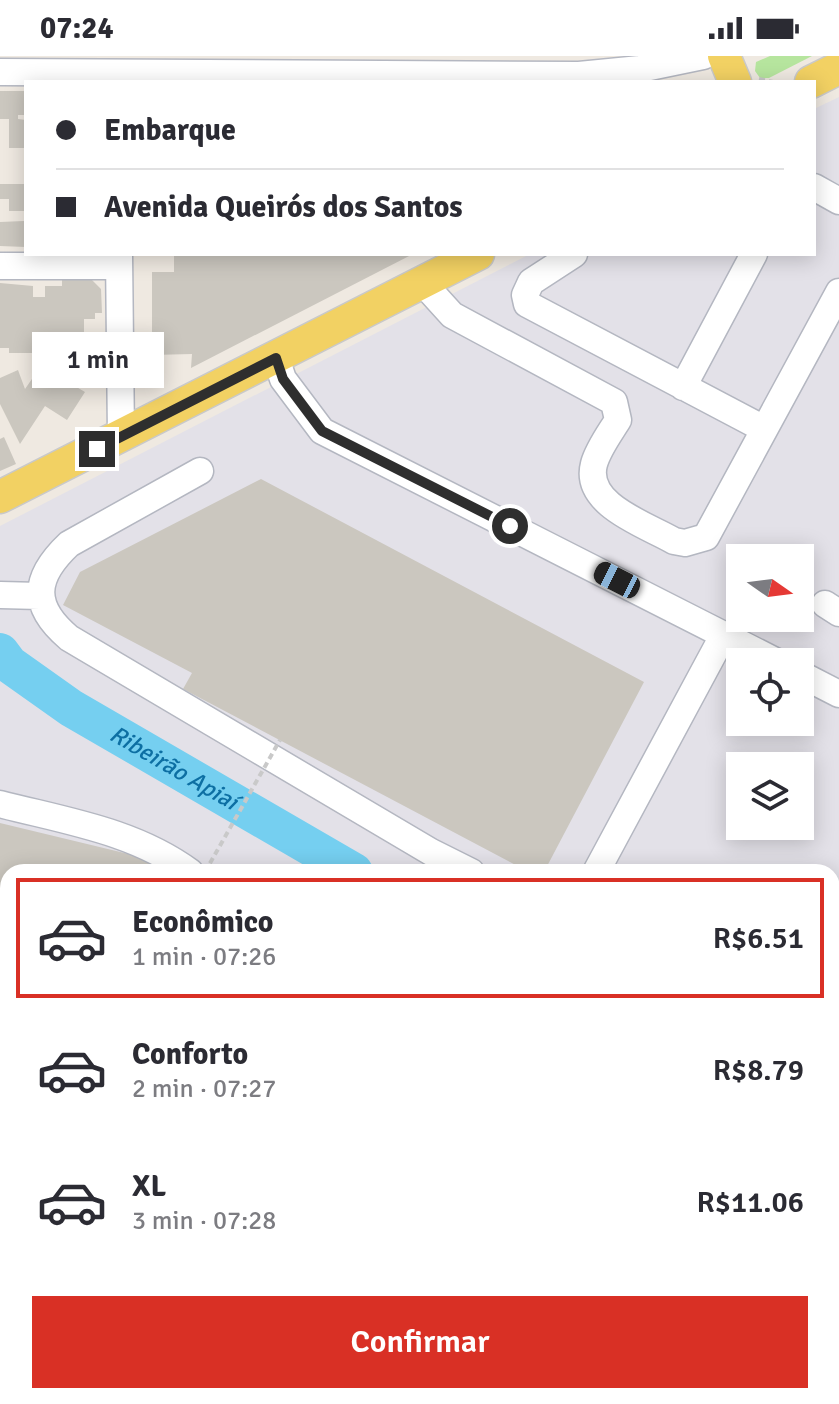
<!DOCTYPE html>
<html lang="pt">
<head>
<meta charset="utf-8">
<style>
  :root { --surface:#fff; --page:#f7f7f7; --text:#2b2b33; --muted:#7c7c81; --line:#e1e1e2; --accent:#d93025 }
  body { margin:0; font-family:Signika,sans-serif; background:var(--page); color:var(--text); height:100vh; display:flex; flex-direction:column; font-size:30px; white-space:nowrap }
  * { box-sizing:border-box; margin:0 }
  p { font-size:26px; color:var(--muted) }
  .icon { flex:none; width:44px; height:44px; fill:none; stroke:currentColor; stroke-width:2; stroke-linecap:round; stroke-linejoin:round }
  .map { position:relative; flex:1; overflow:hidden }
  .drawer { position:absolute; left:0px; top:808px; width:840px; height:540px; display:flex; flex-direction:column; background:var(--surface); border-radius:24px 24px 0 0; box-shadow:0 4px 20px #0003 }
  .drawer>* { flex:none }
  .top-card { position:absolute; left:24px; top:24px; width:792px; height:176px; border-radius:0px; box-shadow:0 4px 20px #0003; display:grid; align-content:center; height:176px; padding:0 32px; background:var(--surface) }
  .needle { width:52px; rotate:104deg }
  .fabs { position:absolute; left:726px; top:488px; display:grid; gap:16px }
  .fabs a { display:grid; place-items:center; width:88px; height:88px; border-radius:0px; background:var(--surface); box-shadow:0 4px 20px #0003; font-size:40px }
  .end { position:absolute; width:36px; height:36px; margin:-18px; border:10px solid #2e2e2e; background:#fff; box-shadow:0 0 0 4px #fff }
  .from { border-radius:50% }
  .bubble { position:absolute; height:56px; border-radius:0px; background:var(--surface); box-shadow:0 4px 20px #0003; font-size:26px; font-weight:600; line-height:56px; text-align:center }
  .car { position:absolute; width:24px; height:48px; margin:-24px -12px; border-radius:10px; box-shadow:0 0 6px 2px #0007; background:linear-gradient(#222 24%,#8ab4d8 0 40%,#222 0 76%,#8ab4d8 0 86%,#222 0) }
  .top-card b { display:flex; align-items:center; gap:28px; height:76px; font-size:30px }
  .top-card b+b { border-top:2px solid var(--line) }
  .top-card i { width:20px; height:20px; background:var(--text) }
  ul { padding:14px 0 0; list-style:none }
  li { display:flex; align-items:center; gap:24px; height:120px; margin:0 16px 12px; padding:0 16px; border:4px solid transparent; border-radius:0px }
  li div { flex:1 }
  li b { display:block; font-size:30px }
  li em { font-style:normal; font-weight:600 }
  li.on { border-color:var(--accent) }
  li>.icon { width:72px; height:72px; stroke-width:1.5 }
  .button { display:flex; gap:16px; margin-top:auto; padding:16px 32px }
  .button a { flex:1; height:92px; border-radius:0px; background:var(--accent); color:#fff; font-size:32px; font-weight:600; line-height:92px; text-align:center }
  .status { display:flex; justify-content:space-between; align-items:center; height:56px; padding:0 40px; background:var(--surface); direction:ltr }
  .status svg { height:22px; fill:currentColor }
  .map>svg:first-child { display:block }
</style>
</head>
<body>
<div class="status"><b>07:24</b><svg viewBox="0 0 49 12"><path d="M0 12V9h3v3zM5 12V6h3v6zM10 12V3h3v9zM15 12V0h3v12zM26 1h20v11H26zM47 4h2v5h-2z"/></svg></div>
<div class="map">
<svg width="839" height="1348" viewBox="0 0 839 1348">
  <rect width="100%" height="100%" fill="#efe9e1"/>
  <path fill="#e3e1e8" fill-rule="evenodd" d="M839 41V1147L832 1160V816H8V1340H734L730 1348H0V470L530 198H814V53ZM740 502H800V562H740ZM740 606H800V666H740ZM740 710H800V770H740Z"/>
  <path fill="#b6e59e" d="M770 0H812L769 22H760L755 15 756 6Z"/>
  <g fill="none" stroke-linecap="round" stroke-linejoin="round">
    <g stroke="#75cff0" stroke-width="38">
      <path id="s1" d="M0 596 9 608 71 652 354 816"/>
      <path d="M832 1109 839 1113"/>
    </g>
  </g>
  <path fill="#cbc7bf" d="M0 35H26V59H18V63L26 64V92H9V63H0Z
    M0 128H26V155H9V143H0Z
    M24 165 26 191 0 190V166Z
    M174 198H413L191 312 192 298 152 299V216H174Z
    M62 223 92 224 101 233 102 257H95V263H84V288L73 287V297H9V292H0V227L33 230V241H45V230H62Z
    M41 310 85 336 67 364 45 350 20 388 0 348V322L18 314 25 333Z
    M4 381 16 408 0 415V383Z
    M261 423 644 626 544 816H529L183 633 192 617 63 549 80 516Z
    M0 767 170 808 168 816H8V1340H701L696 1348H0Z"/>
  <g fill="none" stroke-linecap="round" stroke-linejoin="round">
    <g stroke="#b4b7c1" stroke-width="29">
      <path id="minor" d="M0 16 579 19 640 13 703 0
        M814 131 839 145
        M119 198 121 381
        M574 198 531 226 525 239 527 248 764 373
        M0 210H119
        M423 227 452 259 614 346 618 364C610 377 598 393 594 408 583 449 647 469 674 485L685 487 706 481 839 236
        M276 302 283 323 322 375 777 606
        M683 331 754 198
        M200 415 69 488C33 522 31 550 69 582L431 796 471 816
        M0 539 40 540
        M825 548 839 557
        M800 618 839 638
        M0 748C66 765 134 775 190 816
        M596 816 724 578
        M832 1016 839 1020
        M832 1050 839 1042
        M709 1348 713 1340"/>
    </g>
    <g stroke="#c9c9c9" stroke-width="35">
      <path id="major" d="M724 0 735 26
        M811 26 839 12
        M0 441 478 198"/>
    </g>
    <path stroke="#c9c9c9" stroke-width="4" stroke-dasharray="6 4" stroke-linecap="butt" d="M759 23 773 26"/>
    <use href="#minor" stroke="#fff" stroke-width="26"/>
    <use href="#major" stroke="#f2d163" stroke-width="32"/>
    <g stroke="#a3a6b8" stroke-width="9">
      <path id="rail" d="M832 1237 839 1224
        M832 1263 839 1250
        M771 1348 776 1340
        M786 1348 790 1340"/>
    </g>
    <use href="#rail" stroke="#fff" stroke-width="6" stroke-dasharray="18" stroke-linecap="butt"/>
    <path stroke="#c9c9c9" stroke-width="4" stroke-dasharray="6 4" stroke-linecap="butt" d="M205 816 280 684"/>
  </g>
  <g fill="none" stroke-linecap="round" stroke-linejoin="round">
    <path stroke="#2e2e2e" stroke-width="10" d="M97 393 276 302 283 323 322 375 510 470"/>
  </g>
  <g text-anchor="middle" stroke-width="7" stroke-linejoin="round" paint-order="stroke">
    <g font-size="24" font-style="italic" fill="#0d6fa3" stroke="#fff">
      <text dy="8" stroke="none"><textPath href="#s1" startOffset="210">Ribeirão Apiaí</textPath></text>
    </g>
  </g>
</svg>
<div class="fabs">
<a><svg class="needle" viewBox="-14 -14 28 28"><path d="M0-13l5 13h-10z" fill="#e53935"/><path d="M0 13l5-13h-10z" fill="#7c7c81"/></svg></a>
<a><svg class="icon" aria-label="locate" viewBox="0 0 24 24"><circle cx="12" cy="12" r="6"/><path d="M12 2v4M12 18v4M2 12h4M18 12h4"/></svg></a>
<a><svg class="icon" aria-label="layers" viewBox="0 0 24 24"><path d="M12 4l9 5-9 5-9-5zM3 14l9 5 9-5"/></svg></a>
</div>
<i class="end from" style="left:510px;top:470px"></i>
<i class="end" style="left:97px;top:393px"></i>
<div class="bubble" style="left:32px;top:276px;width:132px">1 min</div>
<i class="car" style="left:617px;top:524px;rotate:297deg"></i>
<div class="top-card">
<b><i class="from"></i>Embarque</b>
<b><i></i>Avenida Queirós dos Santos</b>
</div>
<section class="drawer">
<ul>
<li class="on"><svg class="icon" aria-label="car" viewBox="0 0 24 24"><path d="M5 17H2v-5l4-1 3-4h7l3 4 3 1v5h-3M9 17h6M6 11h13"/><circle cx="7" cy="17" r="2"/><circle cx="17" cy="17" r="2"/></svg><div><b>Econômico</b><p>1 min · 07:26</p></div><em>R$6.51</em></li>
<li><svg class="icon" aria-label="car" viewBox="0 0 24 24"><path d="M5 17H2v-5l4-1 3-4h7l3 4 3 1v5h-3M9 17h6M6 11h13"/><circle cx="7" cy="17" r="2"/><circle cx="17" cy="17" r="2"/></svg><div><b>Conforto</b><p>2 min · 07:27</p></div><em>R$8.79</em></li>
<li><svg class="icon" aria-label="car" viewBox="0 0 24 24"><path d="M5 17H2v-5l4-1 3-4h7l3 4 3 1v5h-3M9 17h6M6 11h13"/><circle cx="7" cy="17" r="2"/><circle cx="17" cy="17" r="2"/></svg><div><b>XL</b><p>3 min · 07:28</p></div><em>R$11.06</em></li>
</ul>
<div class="button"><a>Confirmar</a></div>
</section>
</div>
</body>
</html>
